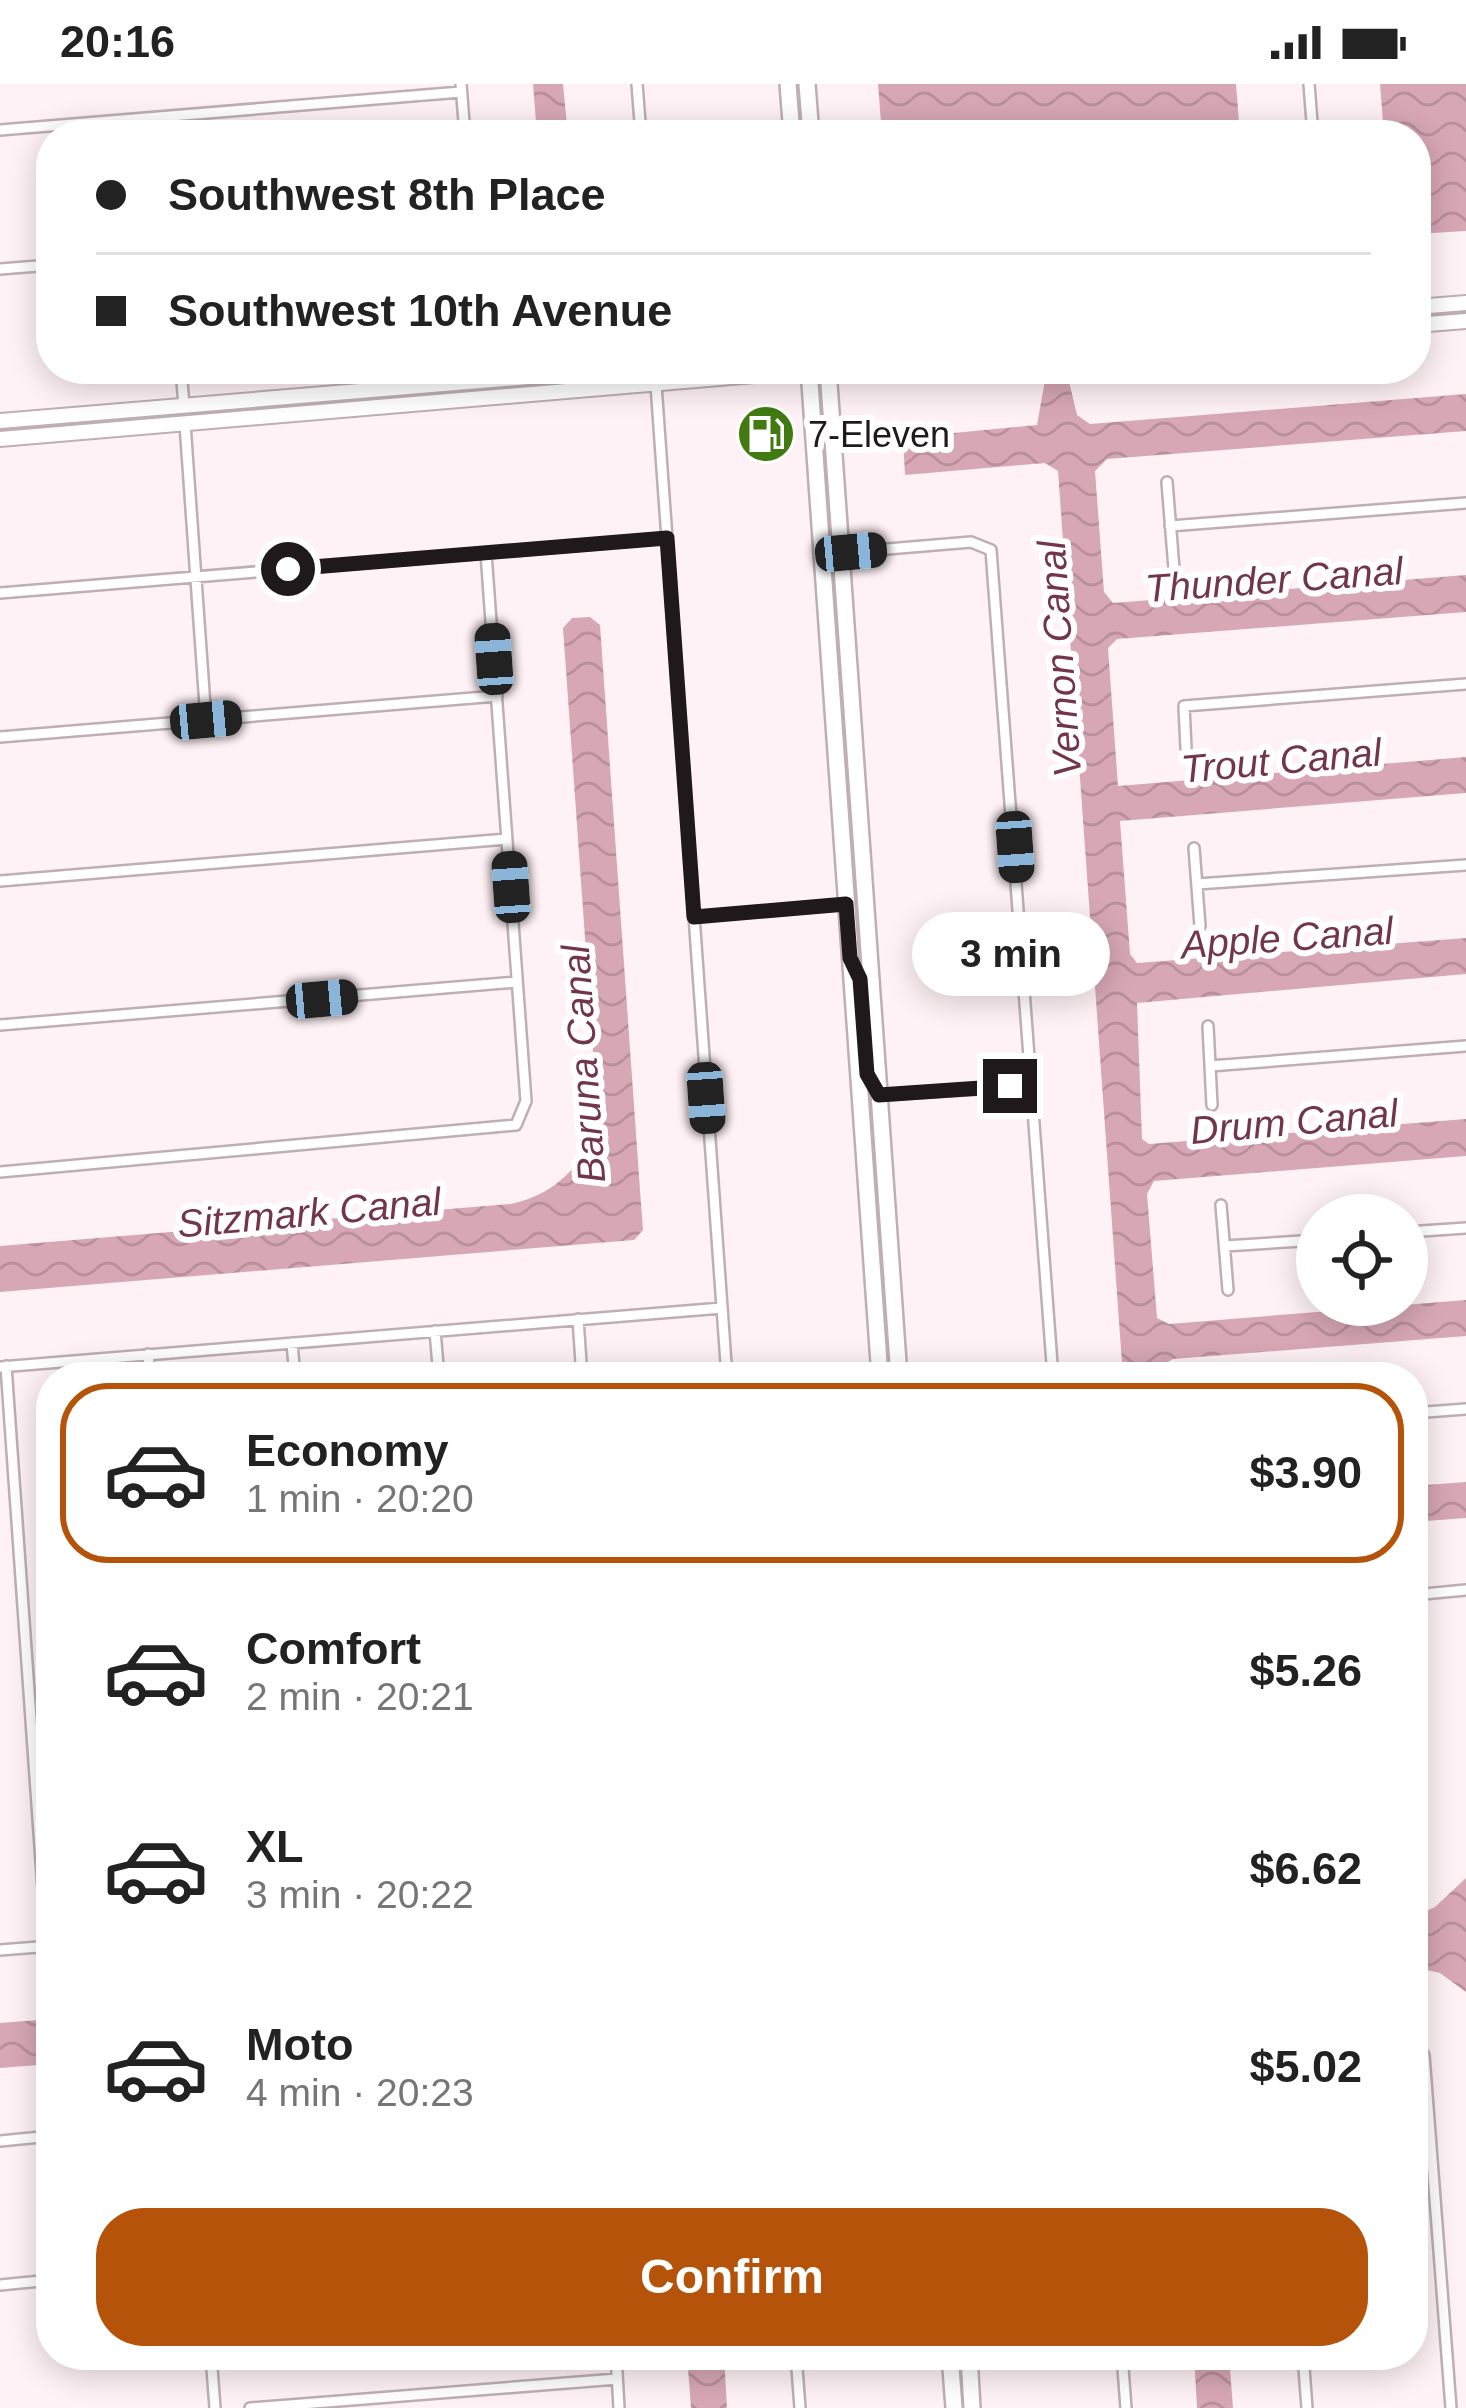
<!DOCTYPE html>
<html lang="en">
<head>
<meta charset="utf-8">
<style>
  :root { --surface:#fff; --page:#f6f6f6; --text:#222; --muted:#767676; --line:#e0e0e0; --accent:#b45309 }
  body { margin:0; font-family:Helvetica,sans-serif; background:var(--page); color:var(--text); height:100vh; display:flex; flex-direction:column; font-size:45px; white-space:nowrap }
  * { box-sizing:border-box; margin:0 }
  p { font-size:39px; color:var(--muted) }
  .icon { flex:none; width:66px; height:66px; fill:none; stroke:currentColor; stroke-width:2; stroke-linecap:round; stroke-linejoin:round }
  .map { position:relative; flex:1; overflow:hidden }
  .panel { position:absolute; left:36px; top:1278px; width:1392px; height:1008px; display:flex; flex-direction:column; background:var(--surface); border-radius:48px; box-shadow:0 6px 30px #0003 }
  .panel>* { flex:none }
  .hud { position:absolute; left:36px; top:36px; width:1395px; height:264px; border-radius:48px; box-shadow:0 6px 30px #0003; display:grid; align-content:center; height:264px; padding:0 60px; background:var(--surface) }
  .tools { position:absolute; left:1296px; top:1110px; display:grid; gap:24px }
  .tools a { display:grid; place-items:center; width:132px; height:132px; border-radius:50%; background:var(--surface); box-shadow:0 6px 30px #0003; font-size:60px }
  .end { position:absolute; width:54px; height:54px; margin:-27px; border:15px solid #1f191b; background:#fff; box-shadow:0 0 0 6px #fff }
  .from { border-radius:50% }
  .bubble { position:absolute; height:84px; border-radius:42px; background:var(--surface); box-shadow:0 6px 30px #0003; font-size:39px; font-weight:800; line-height:84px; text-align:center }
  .car { position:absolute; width:36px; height:72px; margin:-36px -18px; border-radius:15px; box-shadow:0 0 9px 3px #0007; background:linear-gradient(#222 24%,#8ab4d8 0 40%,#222 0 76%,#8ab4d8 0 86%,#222 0) }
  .hud b { display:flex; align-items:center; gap:42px; height:114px; font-size:45px }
  .hud b+b { border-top:3px solid var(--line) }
  .hud i { width:30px; height:30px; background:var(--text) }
  ul { padding:21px 0 0; list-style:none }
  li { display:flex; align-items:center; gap:36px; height:180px; margin:0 24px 18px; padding:0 36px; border:6px solid transparent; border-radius:48px }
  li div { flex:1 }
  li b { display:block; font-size:45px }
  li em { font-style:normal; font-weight:800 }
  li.active { border-color:var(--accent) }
  li>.icon { width:108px; height:108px; stroke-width:1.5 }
  .cta { display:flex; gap:24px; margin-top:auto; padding:24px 60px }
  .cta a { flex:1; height:138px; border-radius:48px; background:var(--accent); color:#fff; font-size:48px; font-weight:800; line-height:138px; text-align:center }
  .status { display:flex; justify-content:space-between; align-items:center; height:84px; padding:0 60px; background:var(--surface); direction:ltr }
  .status svg { height:33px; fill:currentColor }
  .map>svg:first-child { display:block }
</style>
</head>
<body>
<div class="status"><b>20:16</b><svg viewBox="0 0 49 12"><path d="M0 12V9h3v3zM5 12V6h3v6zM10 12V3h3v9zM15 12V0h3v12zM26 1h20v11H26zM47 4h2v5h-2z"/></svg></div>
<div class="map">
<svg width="1466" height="2324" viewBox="0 0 1466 2324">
  <defs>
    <pattern id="water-waves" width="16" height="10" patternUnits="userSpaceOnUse" patternTransform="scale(3)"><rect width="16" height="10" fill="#d8a7b6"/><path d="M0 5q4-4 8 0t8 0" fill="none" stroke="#b98f9c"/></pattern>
  </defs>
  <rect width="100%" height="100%" fill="#fff2f6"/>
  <path fill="url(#water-waves)" d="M533 0H563L568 51H537Z
    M878 0H1236L1240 51H882Z
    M1380 0H1466V147L1416 150V51H1384Z
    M1047 285H1066L1077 331 1090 340 1466 310V347L1107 375 1095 387 1104 508 1113 519 1466 491V528L1117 555 1108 564 1118 702 1466 673V709L1120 737 1130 870 1137 879 1466 854V890L1137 919 1142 1055 1149 1060 1466 1035V1072L1154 1097 1147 1110 1157 1234 1169 1240 1466 1216V1252L1173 1275 1161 1282 1160 1293H1123L1058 387 1045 379 905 391 903 354 1037 341Z
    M590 533 600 541 641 1120 643 1146 634 1156 0 1208V1162L511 1120C559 1110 594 1073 597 1023L563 544 572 534Z
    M1466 1398V1434L1413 1438V1402Z
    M1466 1794V1908L1440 1889 1413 1883V1833L1435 1823Z
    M51 1935V1980L0 1984V1939Z
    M687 2271H724L727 2324H691Z
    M1194 2271H1229L1233 2324H1197Z"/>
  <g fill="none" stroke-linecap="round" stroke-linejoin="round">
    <g stroke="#bfafb4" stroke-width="14">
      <path id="street" d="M461 0 465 51
        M637 0 641 51
        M1309 0 1313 51
        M0 46 461 8
        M0 185 51 181
        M181 285 184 322
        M656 301 727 1293
        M185 340 206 636
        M1167 398 1174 485
        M1170 442 1466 419
        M840 469 971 458 991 466 1053 1293
        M0 509 667 454
        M0 653 497 612
        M1186 664 1184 622 1466 600
        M1194 764 1200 842
        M0 797 507 755
        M1197 800 1466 781
        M694 833 846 820
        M0 941 517 898
        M1208 942 1212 1021
        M1210 982 1466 962
        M879 1011 1032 1002
        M0 1088 516 1041 526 1017 486 469
        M1221 1121 1228 1206
        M1407 1148 1466 1144
        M1225 1162 1317 1156
        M578 1235 582 1293
        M435 1247 439 1293
        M292 1259 295 1293
        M148 1270 150 1293
        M6 1282 47 1862
        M0 1283 722 1224
        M1413 1329 1466 1325
        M1413 1511 1466 1506
        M0 1866 51 1862
        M1413 1959 1424 1971 1451 2324
        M0 2057 51 2052
        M0 2201 51 2196
        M211 2271 215 2324
        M616 2271 619 2324
        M796 2271 800 2324
        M1122 2271 1126 2324
        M1303 2271 1307 2324
        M250 2324 617 2295"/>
    </g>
    <g stroke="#bfafb4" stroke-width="18">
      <path id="secondary" d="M1416 223 1466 219
        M1416 241 1466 237
        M625 296 653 285
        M656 301 681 285
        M0 337 624 285
        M0 355 791 288 912 285"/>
    </g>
    <g stroke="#bfafb4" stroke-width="20">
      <path id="primary" d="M788 0 792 51
        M807 0 811 51
        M809 285 880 1293
        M828 285 899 1293
        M950 2271 954 2324
        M969 2271 972 2324"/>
    </g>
    <use href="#street" stroke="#fff" stroke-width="9"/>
    <use href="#secondary" stroke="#fff" stroke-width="14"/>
    <use href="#primary" stroke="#fff" stroke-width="15"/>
  </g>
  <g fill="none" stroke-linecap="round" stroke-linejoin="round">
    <path stroke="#1f191b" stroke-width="15" d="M288 485 667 454 694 833 846 820 850 874 860 895 867 990 879 1011 1010 1002"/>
  </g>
  <defs>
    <g id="fuel-disc" transform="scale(3)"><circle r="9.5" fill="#417a11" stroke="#fff"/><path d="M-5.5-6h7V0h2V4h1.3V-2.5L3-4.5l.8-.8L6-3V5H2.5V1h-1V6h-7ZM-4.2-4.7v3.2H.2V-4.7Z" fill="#fff"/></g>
  </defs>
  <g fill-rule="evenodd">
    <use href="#fuel-disc" x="766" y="350"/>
  </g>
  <g text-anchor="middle" stroke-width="12" stroke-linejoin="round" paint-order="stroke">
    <g font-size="36" fill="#1f191b" stroke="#fff" text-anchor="start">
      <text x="808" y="363">7-Eleven</text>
    </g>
    <g font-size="39" font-style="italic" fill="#72354c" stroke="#fff">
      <text transform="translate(1274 495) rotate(-4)" y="14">Thunder Canal</text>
      <text transform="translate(1059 575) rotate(-94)" y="14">Vernon Canal</text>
      <text transform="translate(1281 676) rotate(-5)" y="14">Trout Canal</text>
      <text transform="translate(1287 853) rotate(-4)" y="14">Apple Canal</text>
      <text transform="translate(583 980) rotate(-94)" y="14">Baruna Canal</text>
      <text transform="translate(1294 1037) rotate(-5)" y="14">Drum Canal</text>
      <text transform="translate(309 1128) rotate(-5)" y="14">Sitzmark Canal</text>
    </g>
  </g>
</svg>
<div class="tools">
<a><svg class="icon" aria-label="locate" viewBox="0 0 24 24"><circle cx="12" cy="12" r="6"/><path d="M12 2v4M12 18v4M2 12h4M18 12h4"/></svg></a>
</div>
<i class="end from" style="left:288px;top:485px"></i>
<i class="end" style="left:1010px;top:1002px"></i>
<div class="bubble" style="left:912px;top:828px;width:198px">3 min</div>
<i class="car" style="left:851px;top:468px;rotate:85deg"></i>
<i class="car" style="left:494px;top:575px;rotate:356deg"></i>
<i class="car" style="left:206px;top:636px;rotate:85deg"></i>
<i class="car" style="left:1015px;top:763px;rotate:176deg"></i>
<i class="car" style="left:511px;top:803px;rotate:356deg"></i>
<i class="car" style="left:322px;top:915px;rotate:85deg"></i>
<i class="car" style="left:706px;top:1014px;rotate:176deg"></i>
<div class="hud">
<b><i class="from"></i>Southwest 8th Place</b>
<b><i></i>Southwest 10th Avenue</b>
</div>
<section class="panel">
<ul>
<li class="active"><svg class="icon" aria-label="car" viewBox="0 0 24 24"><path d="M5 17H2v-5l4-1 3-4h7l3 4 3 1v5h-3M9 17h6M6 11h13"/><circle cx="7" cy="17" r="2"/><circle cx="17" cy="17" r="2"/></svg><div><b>Economy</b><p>1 min · 20:20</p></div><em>$3.90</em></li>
<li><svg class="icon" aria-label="car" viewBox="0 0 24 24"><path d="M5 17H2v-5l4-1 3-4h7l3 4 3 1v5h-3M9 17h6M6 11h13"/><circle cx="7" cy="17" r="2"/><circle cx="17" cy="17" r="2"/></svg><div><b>Comfort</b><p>2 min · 20:21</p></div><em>$5.26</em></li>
<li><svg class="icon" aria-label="car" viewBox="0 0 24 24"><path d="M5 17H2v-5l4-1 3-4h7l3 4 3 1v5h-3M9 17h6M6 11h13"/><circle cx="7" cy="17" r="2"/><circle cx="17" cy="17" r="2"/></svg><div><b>XL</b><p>3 min · 20:22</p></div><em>$6.62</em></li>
<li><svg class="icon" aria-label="car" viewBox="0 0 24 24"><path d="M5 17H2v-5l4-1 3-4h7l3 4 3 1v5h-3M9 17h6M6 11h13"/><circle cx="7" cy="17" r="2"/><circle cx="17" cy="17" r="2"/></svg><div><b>Moto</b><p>4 min · 20:23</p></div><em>$5.02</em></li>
</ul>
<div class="cta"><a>Confirm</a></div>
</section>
</div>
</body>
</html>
